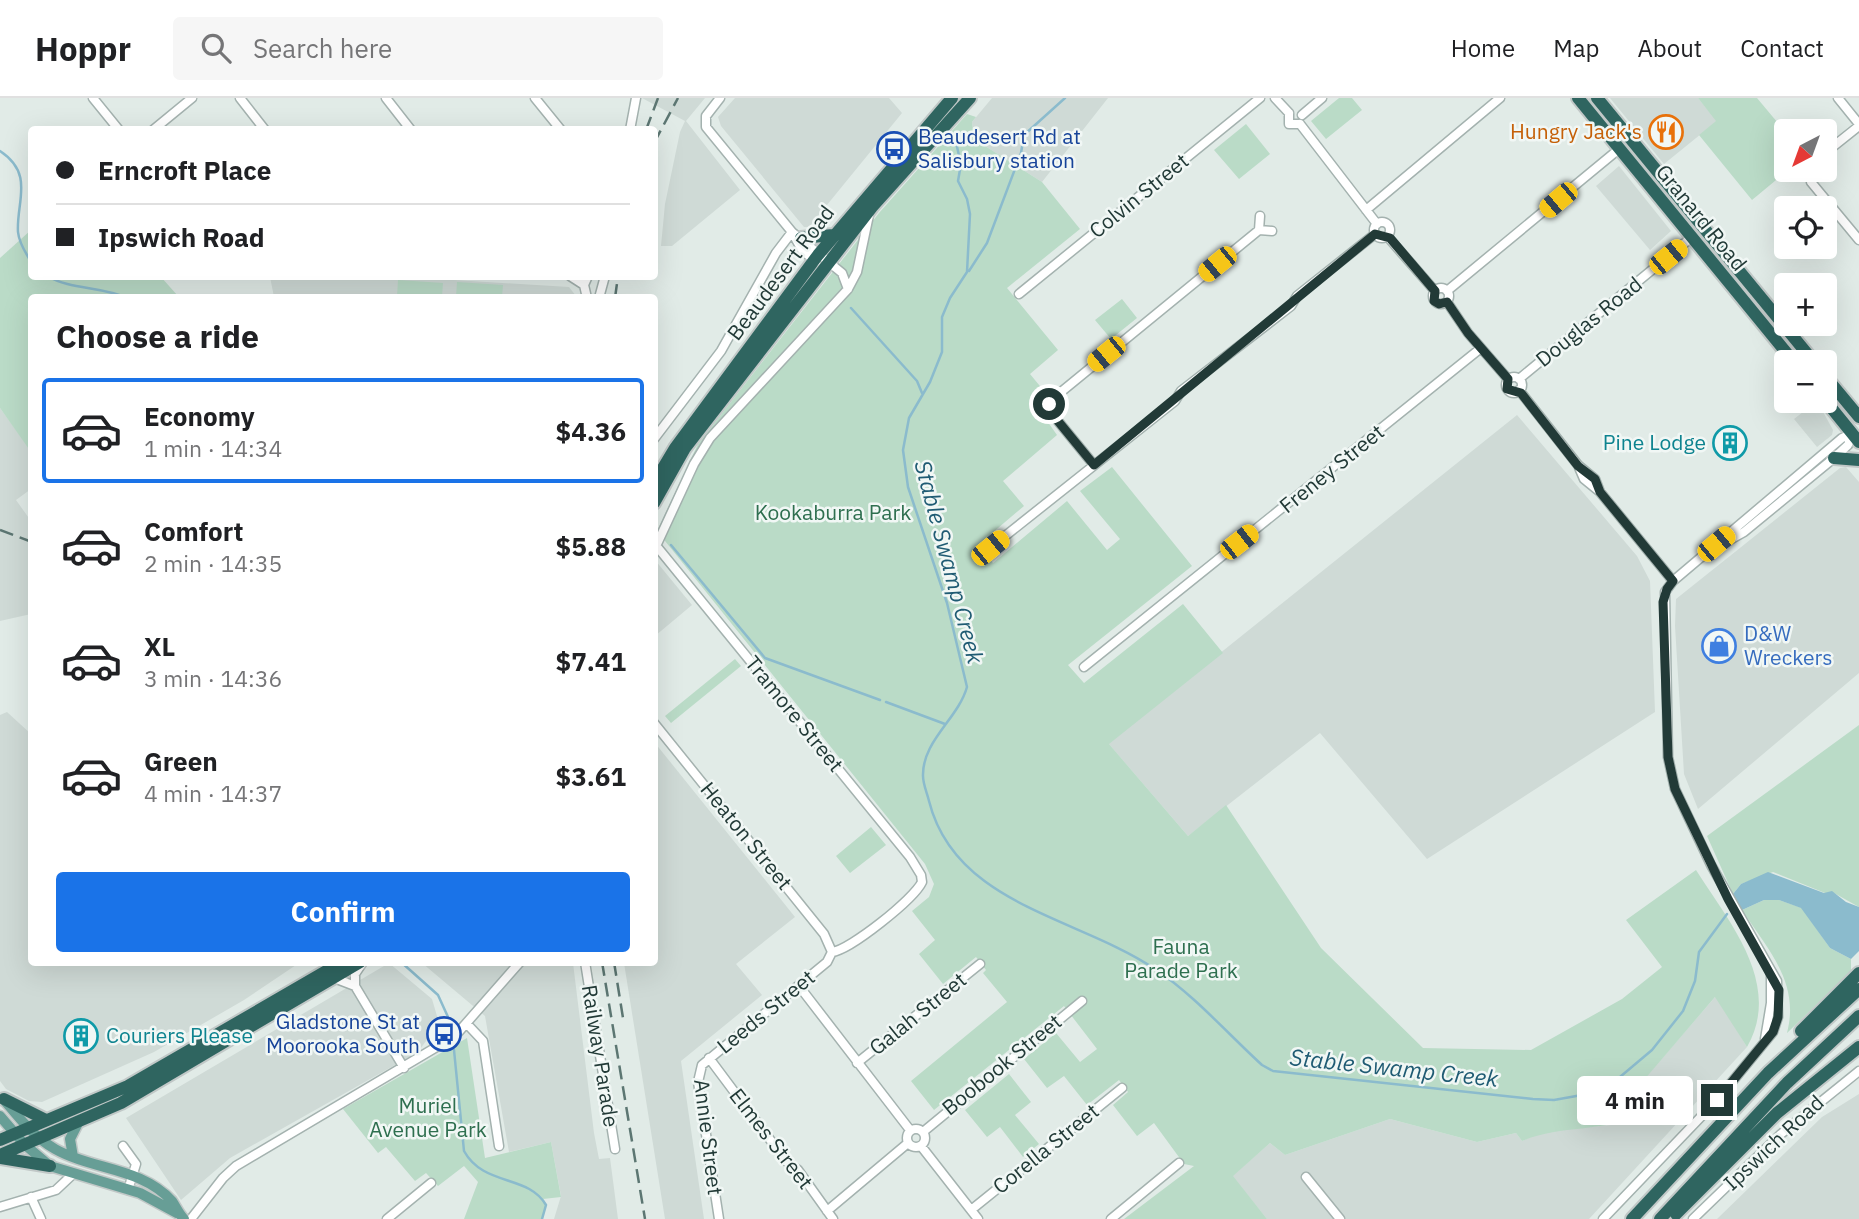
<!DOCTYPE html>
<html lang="en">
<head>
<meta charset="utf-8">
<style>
  :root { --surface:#fff; --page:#f6f6f6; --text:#202124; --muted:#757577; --line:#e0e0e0; --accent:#1a73e8 }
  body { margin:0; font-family:"IBM Plex Sans",sans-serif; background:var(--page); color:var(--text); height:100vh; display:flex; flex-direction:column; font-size:26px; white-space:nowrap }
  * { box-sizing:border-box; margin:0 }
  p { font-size:23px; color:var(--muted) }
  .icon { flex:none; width:38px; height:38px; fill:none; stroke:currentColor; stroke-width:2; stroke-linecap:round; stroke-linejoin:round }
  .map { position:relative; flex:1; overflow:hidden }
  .panel { position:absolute; left:28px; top:196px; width:630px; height:672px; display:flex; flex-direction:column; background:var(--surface); border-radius:7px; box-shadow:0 7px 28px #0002 }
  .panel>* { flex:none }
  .hud { position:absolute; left:28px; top:28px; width:630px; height:154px; border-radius:7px; box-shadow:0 7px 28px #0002; display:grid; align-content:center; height:154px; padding:0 28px; background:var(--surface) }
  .needle { width:46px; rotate:221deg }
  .fabs { position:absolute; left:1774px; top:21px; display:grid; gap:14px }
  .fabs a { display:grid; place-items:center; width:63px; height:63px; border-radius:7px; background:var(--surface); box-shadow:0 7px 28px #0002; font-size:35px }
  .end { position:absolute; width:32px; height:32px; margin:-16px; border:9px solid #223a37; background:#fff; box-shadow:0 0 0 4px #fff }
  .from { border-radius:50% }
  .bubble { position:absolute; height:49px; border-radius:7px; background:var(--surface); box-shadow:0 7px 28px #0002; font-size:23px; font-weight:700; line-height:49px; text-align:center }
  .car { position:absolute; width:21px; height:42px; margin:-21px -10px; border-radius:9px; box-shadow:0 0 5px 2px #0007; background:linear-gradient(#f5c518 24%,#345 0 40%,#f5c518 0 76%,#345 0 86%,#f5c518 0) }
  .hud b { display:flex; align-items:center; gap:24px; height:66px; font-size:26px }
  .hud b+b { border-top:2px solid var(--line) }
  .hud i { width:18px; height:18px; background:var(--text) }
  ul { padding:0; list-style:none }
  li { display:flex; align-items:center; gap:21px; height:105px; margin:0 14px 10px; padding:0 14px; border:4px solid transparent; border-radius:7px }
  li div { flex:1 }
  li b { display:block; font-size:26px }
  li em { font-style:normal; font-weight:700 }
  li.active { border-color:var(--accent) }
  li>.icon { width:63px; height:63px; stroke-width:1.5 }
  h2 { padding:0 28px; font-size:32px; line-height:84px }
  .cta { display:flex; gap:14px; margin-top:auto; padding:14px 28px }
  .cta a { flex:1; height:80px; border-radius:7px; background:var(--accent); color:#fff; font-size:28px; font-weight:700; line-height:80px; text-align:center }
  header { display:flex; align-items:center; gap:42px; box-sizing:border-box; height:98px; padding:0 35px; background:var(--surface); border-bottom:2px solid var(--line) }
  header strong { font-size:33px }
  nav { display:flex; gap:38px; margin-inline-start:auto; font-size:24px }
  .search { width:490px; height:63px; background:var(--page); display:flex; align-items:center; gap:18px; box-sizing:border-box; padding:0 24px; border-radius:7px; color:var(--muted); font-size:26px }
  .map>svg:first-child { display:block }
</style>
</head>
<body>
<header>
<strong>Hoppr</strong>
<div class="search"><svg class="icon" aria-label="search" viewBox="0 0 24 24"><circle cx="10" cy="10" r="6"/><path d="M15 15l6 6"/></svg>Search here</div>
<nav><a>Home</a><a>Map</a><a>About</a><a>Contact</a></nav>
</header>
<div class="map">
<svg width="1859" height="1121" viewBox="0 0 1859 1121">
  <rect width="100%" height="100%" fill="#e1ebe7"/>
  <path fill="#cfdad6" d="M705 0 686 23 740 92 672 148H661L665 106 680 34 685 23 642 0Z
    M735 0H889L902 15 809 129H804L721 28 718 19Z
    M992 0H1108L1042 84 974 41 972 24Z
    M1610 0H1698L1717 23 1664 66Z
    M1619 68 1671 133 1650 152 1596 88Z
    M270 179H406L569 189 576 198 274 199Z
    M1817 303 1833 332 1832 337 1817 349 1794 321Z
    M0 310 32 354 31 391 16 402 31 423V516L0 523Z
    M1517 317 1637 458 1650 483 1655 614 1427 761 1320 635 1188 738 1108 645Z
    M1846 369 1859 384V575L1698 711 1684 676 1675 528 1676 501 1840 370Z
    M655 462 692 507 655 538 654 462Z
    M7 614 31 636 32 864 299 865 244 902 154 954 42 1004 29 1003 6 991 0 983V617Z
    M655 645 795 819 736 866 762 897 681 963 704 1121H665L624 865 654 864Z
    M389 865 432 901 439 925 418 954 230 1060 181 1102 126 1020Z
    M422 865H573L594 1035 599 1061 610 1060 618 1121H554L561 1098 551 1044 509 1054 485 918Z
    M1716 898 1747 949 1589 1121H1267L1232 1078 1270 1045 1285 1057 1390 1021 1477 1044 1516 1035 1522 1043 1544 1033 1622 1026 1625 1003Z
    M1859 996V1121H1717L1822 1019Z"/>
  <path fill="#badbc7" d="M1339 0H1352L1362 12 1326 41 1311 23Z
    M1698 0H1757L1787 36 1788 72 1752 102 1699 37 1716 23Z
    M967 16 976 19 972 24 974 41 1042 84 1080 131 1007 190 1058 252 1030 276 1044 293 1040 313 1057 337 1003 383 1024 408 978 447 993 465 1067 403 1107 452 1120 441 1080 393 1112 369 1192 468 1068 567 1084 585 1183 506 1223 555 1109 646 1188 738 1226 707 1321 850 1423 950 1531 952 1622 901 1662 869 1626 822 1696 772C1729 824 1783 886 1747 949L1715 899 1626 1003 1639 1018C1602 1034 1560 1027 1522 1043L1516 1035 1477 1044 1390 1021 1285 1057 1270 1045 1233 1078 1267 1121H1124L1194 1068 1184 1066 1154 1025 1137 1038 1113 1007 1128 994 1119 982 1087 1007 1064 978 1047 990 1024 961 1056 935 1080 964 1097 951 1064 908 934 1012 911 983 1007 904 983 875 986 872 976 859 943 886 919 856 935 842 912 813 929 799 934 786 925 766 657 433 698 346 879 115Z
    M1246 26 1270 56 1239 81 1214 52Z
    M31 132 32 178 161 179 178 198 32 200 31 354 0 310V160Z
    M398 182 443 185 442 199H397Z
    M457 184 503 187 502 199H456Z
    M1122 201 1137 220 1111 241 1095 222Z
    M735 561 741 568 671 625 665 618Z
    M1859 627V809L1834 795H1825L1773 774 1741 786 1733 796 1707 738Z
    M871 729 886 747 850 775 836 758Z
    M1764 802H1779L1802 810 1830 850 1851 861V873L1787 935C1800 885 1769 853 1742 812Z
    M467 940 485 1060 551 1044 561 1099 543 1101 546 1107 542 1121H464L478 1084 464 1068 438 1088 426 1075 415 1083 386 1049 378 1055 343 1011Z
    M1009 976 1031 1004 1015 1017 1039 1046 1023 1059 1000 1029 987 1039 965 1012Z"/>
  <path fill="#8bbbcd" d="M1768 774 1824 795 1832 793 1846 804 1859 809V853L1851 861 1830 850 1801 810 1779 802H1764L1742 812 1733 796 1741 786Z"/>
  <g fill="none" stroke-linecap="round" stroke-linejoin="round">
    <path stroke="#8bbbcd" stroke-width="2.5" d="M954 36 961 66 958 83 967 101 970 116 967 174 950 200 942 219V254L930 284 909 320 903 352 908 389 947 505 967 589C958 621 922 643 923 678 923 686 927 695 929 703 955 807 1078 819 1155 871 1194 897 1227 935 1262 967L1273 973 1533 1001 1554 1002 1593 995 1614 984 1652 952 1683 913 1695 883 1699 854 1727 816
      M0 53C35 76 16 104 18 134 19 145 26 156 32 165
      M969 173 987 145 1021 55 1024 37 1065 0
      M47 178C71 192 102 188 127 200
      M851 210 917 283 922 295
      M671 447 765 560 880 602
      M886 604 945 626
      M401 864 438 897 448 919
      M454 952 464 1053C484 1089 528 1076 546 1107L542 1121"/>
    <g stroke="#a4b2af" stroke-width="11">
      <path id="minor" d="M93 0 119 32
        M240 0 265 32
        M386 0 411 32
        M535 0 561 32
        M720 0 706 18V29L792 134 842 175 848 191
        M1275 0 1289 15
        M1838 0 1859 26
        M1289 15V26H1300
        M1302 17 1322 0
        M1300 26 1377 126
        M153 32 192 0
        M630 32 636 0
        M1825 55 1859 28
        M1810 72 1811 84 1859 142
        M1366 112 1500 0
        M1260 118 1259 132 1272 133
        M1374 132a8 8 0 1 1 16 0a8 8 0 1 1-16 0Z
        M792 134 802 152 816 164
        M1387 138 1435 193
        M570 178 584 187
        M1433 198a8 8 0 1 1 16 0a8 8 0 1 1-16 0Z
        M1447 193 1619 51
        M1019 196 1260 0
        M587 200 584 187 588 178
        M599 200 605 178
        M1447 204 1468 235 1508 281
        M1506 287a8 8 0 1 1 16 0a8 8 0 1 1-16 0Z
        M1519 281 1692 139
        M1519 292 1578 367 1584 381 1600 394 1673 483
        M654 341 721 253 776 155 792 134
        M1094 367 1053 317 1050 303 1259 132
        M1578 367 1595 381 1600 394
        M654 445 910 759 921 777 922 784C914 801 850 852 832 854L827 864 702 967 698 984 719 1121
        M657 446 694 366 710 340 848 191 857 174 869 117
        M1719 448 1744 434 1834 360 1848 347 1852 336
        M990 450 1175 303 1181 293 1291 208 1297 198 1375 136
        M1084 569 1481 250
        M654 625 824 836 832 854
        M585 864 615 1051
        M334 880 355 888 404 970
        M355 888V876L363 864
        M799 888 910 1032
        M467 926 483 943 499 1048
        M1765 941 1771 905V875
        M709 960 786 1063 798 1072 833 1121
        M857 965 980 866
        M907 1040a9 9 0 1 1 18 0a9 9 0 1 1-18 0Z
        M923 1034 1082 903
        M123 1048 136 1066 128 1092
        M921 1048 978 1121
        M1306 1079 1340 1121
        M31 1099 41 1121
        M0 1109 56 1092 72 1077
        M971 1112 1122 990
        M827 1113 908 1045
        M191 1121 223 1080 236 1068 455 938 520 864
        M387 1121 431 1085
        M1111 1121 1179 1065
        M1603 1121 1717 1002 1773 934 1778 919 1777 883 1711 767 1675 691 1668 659 1665 494 1673 483 1842 340 1852 336
        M1693 1121 1781 1036 1859 973"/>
    </g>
    <g stroke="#c1c8c7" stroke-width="13">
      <path id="major" d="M5 1003C20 1021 34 1039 55 1051 92 1072 141 1069 172 1103 176 1109 179 1116 184 1121
        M0 1018 24 1046 50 1068 140 1095 177 1115
        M73 1059 70 1041 79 1023"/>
    </g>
    <g stroke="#c1c8c7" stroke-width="16">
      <path id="highway" d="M1578 0 1794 264
        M1597 0 1814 264
        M801 140 833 137
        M1825 278 1859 319
        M1825 302 1859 344
        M1834 360 1859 362
        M654 385 675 350 818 157 952 0
        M654 405 685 350 872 109 970 0
        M1801 933 1859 875
        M4 1001 46 1022
        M0 1042 128 988 342 864
        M0 1057 121 1005 360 864
        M0 1060 50 1068
        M1676 1116 1777 1015 1859 949
        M1632 1121 1768 975 1859 891
        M1660 1121 1787 985 1859 918"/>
    </g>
    <use href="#minor" stroke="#fff" stroke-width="8"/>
    <use href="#major" stroke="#679e96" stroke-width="10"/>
    <use href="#highway" stroke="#2f6560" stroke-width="12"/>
    <path stroke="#5c7672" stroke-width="2.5" stroke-dasharray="14 7" stroke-linecap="butt" d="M646 32 658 0
      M654 45 678 0
      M615 200 618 178
      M0 432 32 444
      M602 864 645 1121
      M614 864 623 920"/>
  </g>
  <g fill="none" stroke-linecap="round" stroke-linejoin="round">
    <path stroke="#223a37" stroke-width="9" d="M1049 306 1053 317 1094 367 1375 136 1390 140 1435 193 1434 203 1439 206 1447 204 1468 235 1508 281 1507 291 1521 295 1578 368 1595 381 1600 394 1673 483 1667 491 1663 504 1668 659 1675 691 1728 801 1779 892 1778 919 1773 934 1717 1002"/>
  </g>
  <defs>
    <g id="restaurant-ring" transform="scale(1.75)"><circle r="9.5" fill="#f1f7f5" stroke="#e8710a" stroke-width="1.5"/><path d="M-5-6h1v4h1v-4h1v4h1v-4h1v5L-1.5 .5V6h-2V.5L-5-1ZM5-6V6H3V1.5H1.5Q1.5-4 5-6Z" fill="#e8710a"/></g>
    <g id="bus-ring" transform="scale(1.75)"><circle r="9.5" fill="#f1f7f5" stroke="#1a4fb4" stroke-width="1.5"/><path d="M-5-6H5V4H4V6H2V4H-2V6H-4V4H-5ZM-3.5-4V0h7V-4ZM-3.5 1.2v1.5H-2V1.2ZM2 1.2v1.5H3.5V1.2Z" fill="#1a4fb4"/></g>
    <g id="building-ring" transform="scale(1.75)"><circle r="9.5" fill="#f1f7f5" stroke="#0f9aa8" stroke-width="1.5"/><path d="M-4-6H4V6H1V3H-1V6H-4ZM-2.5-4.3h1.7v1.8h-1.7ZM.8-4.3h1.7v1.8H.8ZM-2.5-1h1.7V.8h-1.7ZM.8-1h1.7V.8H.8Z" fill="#0f9aa8"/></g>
    <g id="shop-ring" transform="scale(1.75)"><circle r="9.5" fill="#f1f7f5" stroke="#3f7fe0" stroke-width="1.5"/><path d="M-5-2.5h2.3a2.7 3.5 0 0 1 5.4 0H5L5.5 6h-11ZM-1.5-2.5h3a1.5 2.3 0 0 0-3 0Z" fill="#3f7fe0"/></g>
  </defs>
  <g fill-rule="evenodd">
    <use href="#restaurant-ring" x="1666" y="34"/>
    <use href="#bus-ring" x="894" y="51"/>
    <use href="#building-ring" x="1730" y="345"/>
    <use href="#shop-ring" x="1719" y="548"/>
    <use href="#bus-ring" x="444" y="936"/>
    <use href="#building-ring" x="81" y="938"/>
  </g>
  <g text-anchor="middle" stroke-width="5" stroke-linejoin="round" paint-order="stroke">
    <g font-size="21" fill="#c56008" stroke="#f1f7f5" text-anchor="end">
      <text x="1642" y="41">Hungry Jack's</text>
    </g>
    <g font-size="21" fill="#164399" stroke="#f1f7f5" text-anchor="start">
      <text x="918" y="46">Beaudesert Rd at<tspan x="918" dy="24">Salisbury station</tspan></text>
      <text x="420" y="931" text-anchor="end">Gladstone St at<tspan x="420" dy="24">Moorooka South</tspan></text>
    </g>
    <g font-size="21" fill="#223a37" stroke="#f1f7f5">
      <text transform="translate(1139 98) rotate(-39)" y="7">Colvin Street</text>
      <text transform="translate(1701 120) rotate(51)" y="7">Granard Road</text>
      <text transform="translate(781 175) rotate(-53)" y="7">Beaudesert Road</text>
      <text transform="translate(1589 224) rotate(-39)" y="7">Douglas Road</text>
      <text transform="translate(1332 371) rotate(-39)" y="7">Freney Street</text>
      <text transform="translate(794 616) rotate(51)" y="7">Tramore Street</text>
      <text transform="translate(746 738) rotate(51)" y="7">Heaton Street</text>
      <text transform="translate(766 914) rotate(-39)" y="7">Leeds Street</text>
      <text transform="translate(918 916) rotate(-39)" y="7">Galah Street</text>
      <text transform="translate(600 958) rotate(81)" y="7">Railway Parade</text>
      <text transform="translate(1002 967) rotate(-39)" y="7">Boobook Street</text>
      <text transform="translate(708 1039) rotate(83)" y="7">Annie Street</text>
      <text transform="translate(771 1041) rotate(52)" y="7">Elmes Street</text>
      <text transform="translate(1774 1045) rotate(-43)" y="7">Ipswich Road</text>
      <text transform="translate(1046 1051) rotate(-39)" y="7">Corella Street</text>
    </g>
    <g font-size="21" fill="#0d838f" stroke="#f1f7f5" text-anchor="end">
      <text x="1706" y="352">Pine Lodge</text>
      <text x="106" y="945" text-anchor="start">Couriers Please</text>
    </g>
    <g font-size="21" fill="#2e6f4f" stroke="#f1f7f5">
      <text x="833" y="422">Kookaburra Park</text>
      <text x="1181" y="856">Fauna<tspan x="1181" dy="24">Parade Park</tspan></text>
      <text x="428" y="1015">Muriel<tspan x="428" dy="24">Avenue Park</tspan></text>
    </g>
    <g font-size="21" fill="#366cbe" stroke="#f1f7f5" text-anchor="start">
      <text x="1744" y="543">D&amp;W<tspan x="1744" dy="24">Wreckers</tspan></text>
    </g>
    <g font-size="23" font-style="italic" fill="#1f5b73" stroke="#f1f7f5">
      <text transform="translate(949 464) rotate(75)" y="8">Stable Swamp Creek</text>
      <text transform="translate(1394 970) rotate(6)" y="8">Stable Swamp Creek</text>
    </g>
  </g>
</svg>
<div class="fabs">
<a><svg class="needle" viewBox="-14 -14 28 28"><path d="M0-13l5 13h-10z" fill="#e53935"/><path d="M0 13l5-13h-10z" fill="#757577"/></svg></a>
<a><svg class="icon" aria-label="locate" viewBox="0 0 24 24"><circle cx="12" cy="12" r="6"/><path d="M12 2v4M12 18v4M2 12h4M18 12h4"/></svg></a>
<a>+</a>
<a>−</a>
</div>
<i class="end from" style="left:1049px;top:306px"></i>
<i class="end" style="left:1717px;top:1002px"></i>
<div class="bubble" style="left:1577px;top:978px;width:116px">4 min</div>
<i class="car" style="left:1558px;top:102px;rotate:230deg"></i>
<i class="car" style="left:1668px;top:159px;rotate:51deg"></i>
<i class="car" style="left:1217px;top:166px;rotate:231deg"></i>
<i class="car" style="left:1106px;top:256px;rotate:231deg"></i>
<i class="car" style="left:1239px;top:444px;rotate:52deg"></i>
<i class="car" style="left:1716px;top:446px;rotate:50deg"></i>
<i class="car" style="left:990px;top:450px;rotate:51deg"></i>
<div class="hud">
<b><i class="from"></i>Erncroft Place</b>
<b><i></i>Ipswich Road</b>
</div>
<section class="panel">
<h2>Choose a ride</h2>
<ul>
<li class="active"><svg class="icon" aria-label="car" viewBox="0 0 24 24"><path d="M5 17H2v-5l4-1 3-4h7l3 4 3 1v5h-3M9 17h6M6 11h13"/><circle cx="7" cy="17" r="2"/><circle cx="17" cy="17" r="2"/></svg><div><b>Economy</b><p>1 min · 14:34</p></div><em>$4.36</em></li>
<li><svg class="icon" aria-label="car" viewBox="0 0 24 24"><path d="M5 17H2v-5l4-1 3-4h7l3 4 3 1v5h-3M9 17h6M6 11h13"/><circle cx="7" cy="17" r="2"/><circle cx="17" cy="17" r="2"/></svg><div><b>Comfort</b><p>2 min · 14:35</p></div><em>$5.88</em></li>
<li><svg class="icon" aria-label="car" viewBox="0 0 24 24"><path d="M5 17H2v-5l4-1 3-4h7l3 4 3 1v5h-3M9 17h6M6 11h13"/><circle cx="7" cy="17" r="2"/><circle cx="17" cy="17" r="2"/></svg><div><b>XL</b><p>3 min · 14:36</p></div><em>$7.41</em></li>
<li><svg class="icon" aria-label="car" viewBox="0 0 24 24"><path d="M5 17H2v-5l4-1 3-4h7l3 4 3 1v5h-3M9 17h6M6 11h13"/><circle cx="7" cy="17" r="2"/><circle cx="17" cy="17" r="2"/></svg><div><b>Green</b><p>4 min · 14:37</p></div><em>$3.61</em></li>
</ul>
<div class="cta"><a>Confirm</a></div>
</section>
</div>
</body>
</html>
